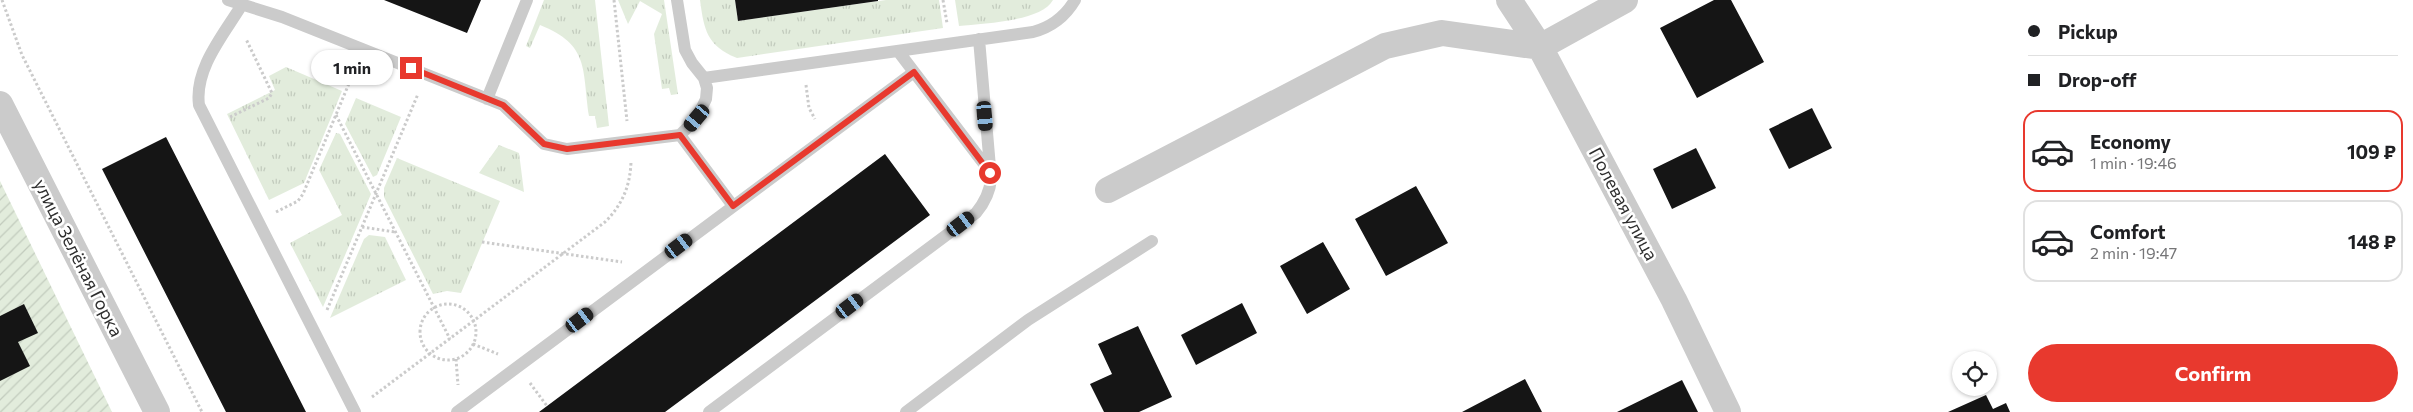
<!DOCTYPE html>
<html lang="en">
<head>
<meta charset="utf-8">
<style>
  :root { --surface:#fff; --page:#f6f6f6; --text:#202124; --muted:#757577; --line:#e0e0e0; --accent:#e8392e }
  body { margin:0; font-family:Commissioner,sans-serif; background:var(--page); color:var(--text); height:100vh; display:flex; flex-direction:column; font-size:19px; white-space:nowrap }
  * { box-sizing:border-box; margin:0 }
  p { font-size:16px; color:var(--muted) }
  .icon { flex:none; width:28px; height:28px; fill:none; stroke:currentColor; stroke-width:2; stroke-linecap:round; stroke-linejoin:round }
  .map { position:relative; flex:1; overflow:hidden }
  .sheet { display:flex; flex-direction:column; background:var(--surface); width:400px }
  .sheet>* { flex:none }
  .hud { display:grid; align-content:center; height:110px; padding:0 15px; background:var(--surface) }
  .tools { position:absolute; left:1952px; top:351px; display:grid; gap:10px }
  .tools a { display:grid; place-items:center; width:45px; height:45px; border-radius:50%; background:var(--surface); box-shadow:0 1px 4px #0004; font-size:25px }
  .end { position:absolute; width:22px; height:22px; margin:-11px; border:6px solid #e8392e; background:#fff; box-shadow:0 0 0 2px #fff }
  .from { border-radius:50% }
  .bubble { position:absolute; height:35px; border-radius:18px; background:var(--surface); box-shadow:0 1px 4px #0004; font-size:16px; font-weight:700; line-height:35px; text-align:center }
  .car { position:absolute; width:15px; height:30px; margin:-15px -8px; border-radius:6px; box-shadow:0 0 4px 1px #0007; background:linear-gradient(#222 24%,#8ab4d8 0 40%,#222 0 76%,#8ab4d8 0 86%,#222 0) }
  .hud b { display:flex; align-items:center; gap:18px; height:48px; font-size:19px }
  .hud b+b { border-top:1px solid var(--line) }
  .hud i { width:12px; height:12px; background:var(--text) }
  ul { padding:0; list-style:none }
  li { display:flex; align-items:center; gap:15px; height:82px; margin:0 10px 8px; padding:0 5px; border:2px solid var(--line); border-radius:15px }
  li div { flex:1 }
  li b { display:block; font-size:19px }
  li em { font-style:normal; font-weight:700 }
  li.current { border-color:var(--accent) }
  li>.icon { width:45px; height:45px; stroke-width:1.5 }
  .cta { display:flex; gap:10px; margin-top:auto; padding:10px 15px }
  .cta a { flex:1; height:58px; border-radius:30px; background:var(--accent); color:#fff; font-size:20px; font-weight:700; line-height:58px; text-align:center }
  main { display:flex; flex:1; min-height:0 }
  .map>svg:first-child { display:block }
</style>
</head>
<body>
<main>
<div class="map">
<svg width="2013" height="412" viewBox="0 0 2013 412">
  <defs>
    <pattern id="grass-tufts" width="24" height="20" patternUnits="userSpaceOnUse" patternTransform="scale(1.25)"><rect width="24" height="20" fill="#e2ecdc"/><path d="M3 7l-1-3M5 7V3M7 7l1-3M15 17l-1-3M17 17v-4M19 17l1-3" fill="none" stroke="#c2cbbd"/></pattern>
    <pattern id="garden-furrows" width="10" height="10" patternUnits="userSpaceOnUse" patternTransform="scale(1.25)"><rect width="10" height="10" fill="#e2ecdc"/><path d="M-1 1l2-2M0 10L10 0M9 11l2-2" fill="none" stroke="#c2cbbd"/></pattern>
  </defs>
  <rect width="100%" height="100%" fill="#fff"/>
  <path fill="url(#grass-tufts)" d="M544 0H595L609 126 597 128 595 116H589C582 69 590 45 540 25L530 48 526 46Z
    M618 0H664L678 94 671 95 669 88 662 89 654 34 662 14 640 1 628 24Z
    M700 0H735L738 21 886 0H939L943 28 737 58C707 46 704 30 700 0Z
    M955 0H1053C1041 22 983 23 959 26Z
    M286 67 342 91 304 183 269 200 227 114 275 90 269 76Z
    M356 98 401 117 377 175 373 177 345 124Z
    M336 133 340 134 371 194 323 307 290 243 342 215 319 170Z
    M499 145 519 153 524 192 479 173Z
    M397 158 500 201 461 293 447 291 433 294 384 197V188Z
    M369 235 385 237 406 280 330 318 364 239Z"/>
  <path fill="url(#garden-furrows)" d="M0 181 112 412H0Z"/>
  <path fill="#151515" d="M384 0H481L467 33Z
    M735 0H878V1L738 21Z
    M1714 0H1731L1764 62 1697 98 1660 28Z
    M1812 108 1832 148 1789 169 1769 129Z
    M166 137 232 266 306 412H226L102 169Z
    M1696 148 1716 188 1672 209 1653 169Z
    M885 154 930 215 769 335 665 412H539Z
    M1416 186 1448 243 1386 276 1355 219Z
    M1323 242 1350 289 1307 314 1280 266Z
    M1242 303 1257 333 1196 365 1181 335Z
    M24 304 38 333 18 342 30 366 0 381V316Z
    M1138 326 1172 397 1139 412H1104L1090 384 1112 374 1098 344Z
    M1525 379 1542 412H1462Z
    M1682 380 1698 412H1617Z
    M1986 395 1993 409 2006 403 2010 412H1948Z"/>
  <g fill="none" stroke-linecap="round" stroke-linejoin="round">
    <path stroke="#cbcbcb" stroke-width="3" stroke-dasharray="2.5 2.5" stroke-linecap="butt" d="M2 0 22 55 202 412
      M614 0 627 121
      M943 0 947 23
      M806 85 809 108 815 119
      M336 115 450 339
      M230 117 269 98 272 93 246 39
      M276 212 298 201 303 194 355 69
      M362 227 395 232
      M482 242 622 262
      M420 332a28 28 0 1 1 56 0a28 28 0 1 1-56 0Z
      M327 310 418 94
      M473 344 498 354
      M456 359 458 385
      M530 383 547 406
      M372 397 605 222C622 205 630 187 631 162"/>
    <path stroke="#cbcbcb" stroke-width="12" d="M228 0 282 17 503 105 544 144 567 149 680 135 697 118 706 99 707 88 704 78 692 63 685 50 677 0
      M243 3C225 33 194 68 199 105L355 412
      M898 51 914 72
      M704 78 1033 32C1052 27 1065 17 1075 0
      M487 99 527 0
      M680 135 733 206
      M457 412 914 72 991 173
      M709 412 976 213C985 202 990 192 991 179L979 39
      M906 412 1028 320 1152 241"/>
    <path stroke="#cbcbcb" stroke-width="26" d="M1509 0 1540 47 1674 300 1728 412
      M0 104 157 412
      M1108 190 1385 46 1442 33 1540 47 1625 0"/>
  </g>
  <g fill="none" stroke-linecap="round" stroke-linejoin="round">
    <path stroke="#e8392e" stroke-width="6" d="M411 68 503 105 544 144 567 149 680 135 733 206 914 72 990 173"/>
  </g>
  <g text-anchor="middle" stroke-width="5" stroke-linejoin="round" paint-order="stroke">
    <g font-size="18" fill="#2e2e2e" stroke="#fff">
      <text transform="translate(1623 204) rotate(62)" y="6">Полевая улица</text>
      <text transform="translate(78 258) rotate(63)" y="6">улица Зелёная Горка</text>
    </g>
  </g>
</svg>
<div class="tools">
<a><svg class="icon" aria-label="locate" viewBox="0 0 24 24"><circle cx="12" cy="12" r="6"/><path d="M12 2v4M12 18v4M2 12h4M18 12h4"/></svg></a>
</div>
<i class="end from" style="left:990px;top:173px"></i>
<i class="end" style="left:411px;top:68px"></i>
<div class="bubble" style="left:311px;top:50px;width:82px">1 min</div>
<i class="car" style="left:985px;top:116px;rotate:175deg"></i>
<i class="car" style="left:697px;top:118px;rotate:220deg"></i>
<i class="car" style="left:961px;top:224px;rotate:53deg"></i>
<i class="car" style="left:679px;top:246px;rotate:53deg"></i>
<i class="car" style="left:850px;top:306px;rotate:53deg"></i>
<i class="car" style="left:580px;top:320px;rotate:53deg"></i>
</div>
<section class="sheet">
<div class="hud">
<b><i class="from"></i>Pickup</b>
<b><i></i>Drop-off</b>
</div>
<ul>
<li class="current"><svg class="icon" aria-label="car" viewBox="0 0 24 24"><path d="M5 17H2v-5l4-1 3-4h7l3 4 3 1v5h-3M9 17h6M6 11h13"/><circle cx="7" cy="17" r="2"/><circle cx="17" cy="17" r="2"/></svg><div><b>Economy</b><p>1 min · 19:46</p></div><em>109 ₽</em></li>
<li><svg class="icon" aria-label="car" viewBox="0 0 24 24"><path d="M5 17H2v-5l4-1 3-4h7l3 4 3 1v5h-3M9 17h6M6 11h13"/><circle cx="7" cy="17" r="2"/><circle cx="17" cy="17" r="2"/></svg><div><b>Comfort</b><p>2 min · 19:47</p></div><em>148 ₽</em></li>
</ul>
<div class="cta"><a>Confirm</a></div>
</section>
</main>
</body>
</html>
